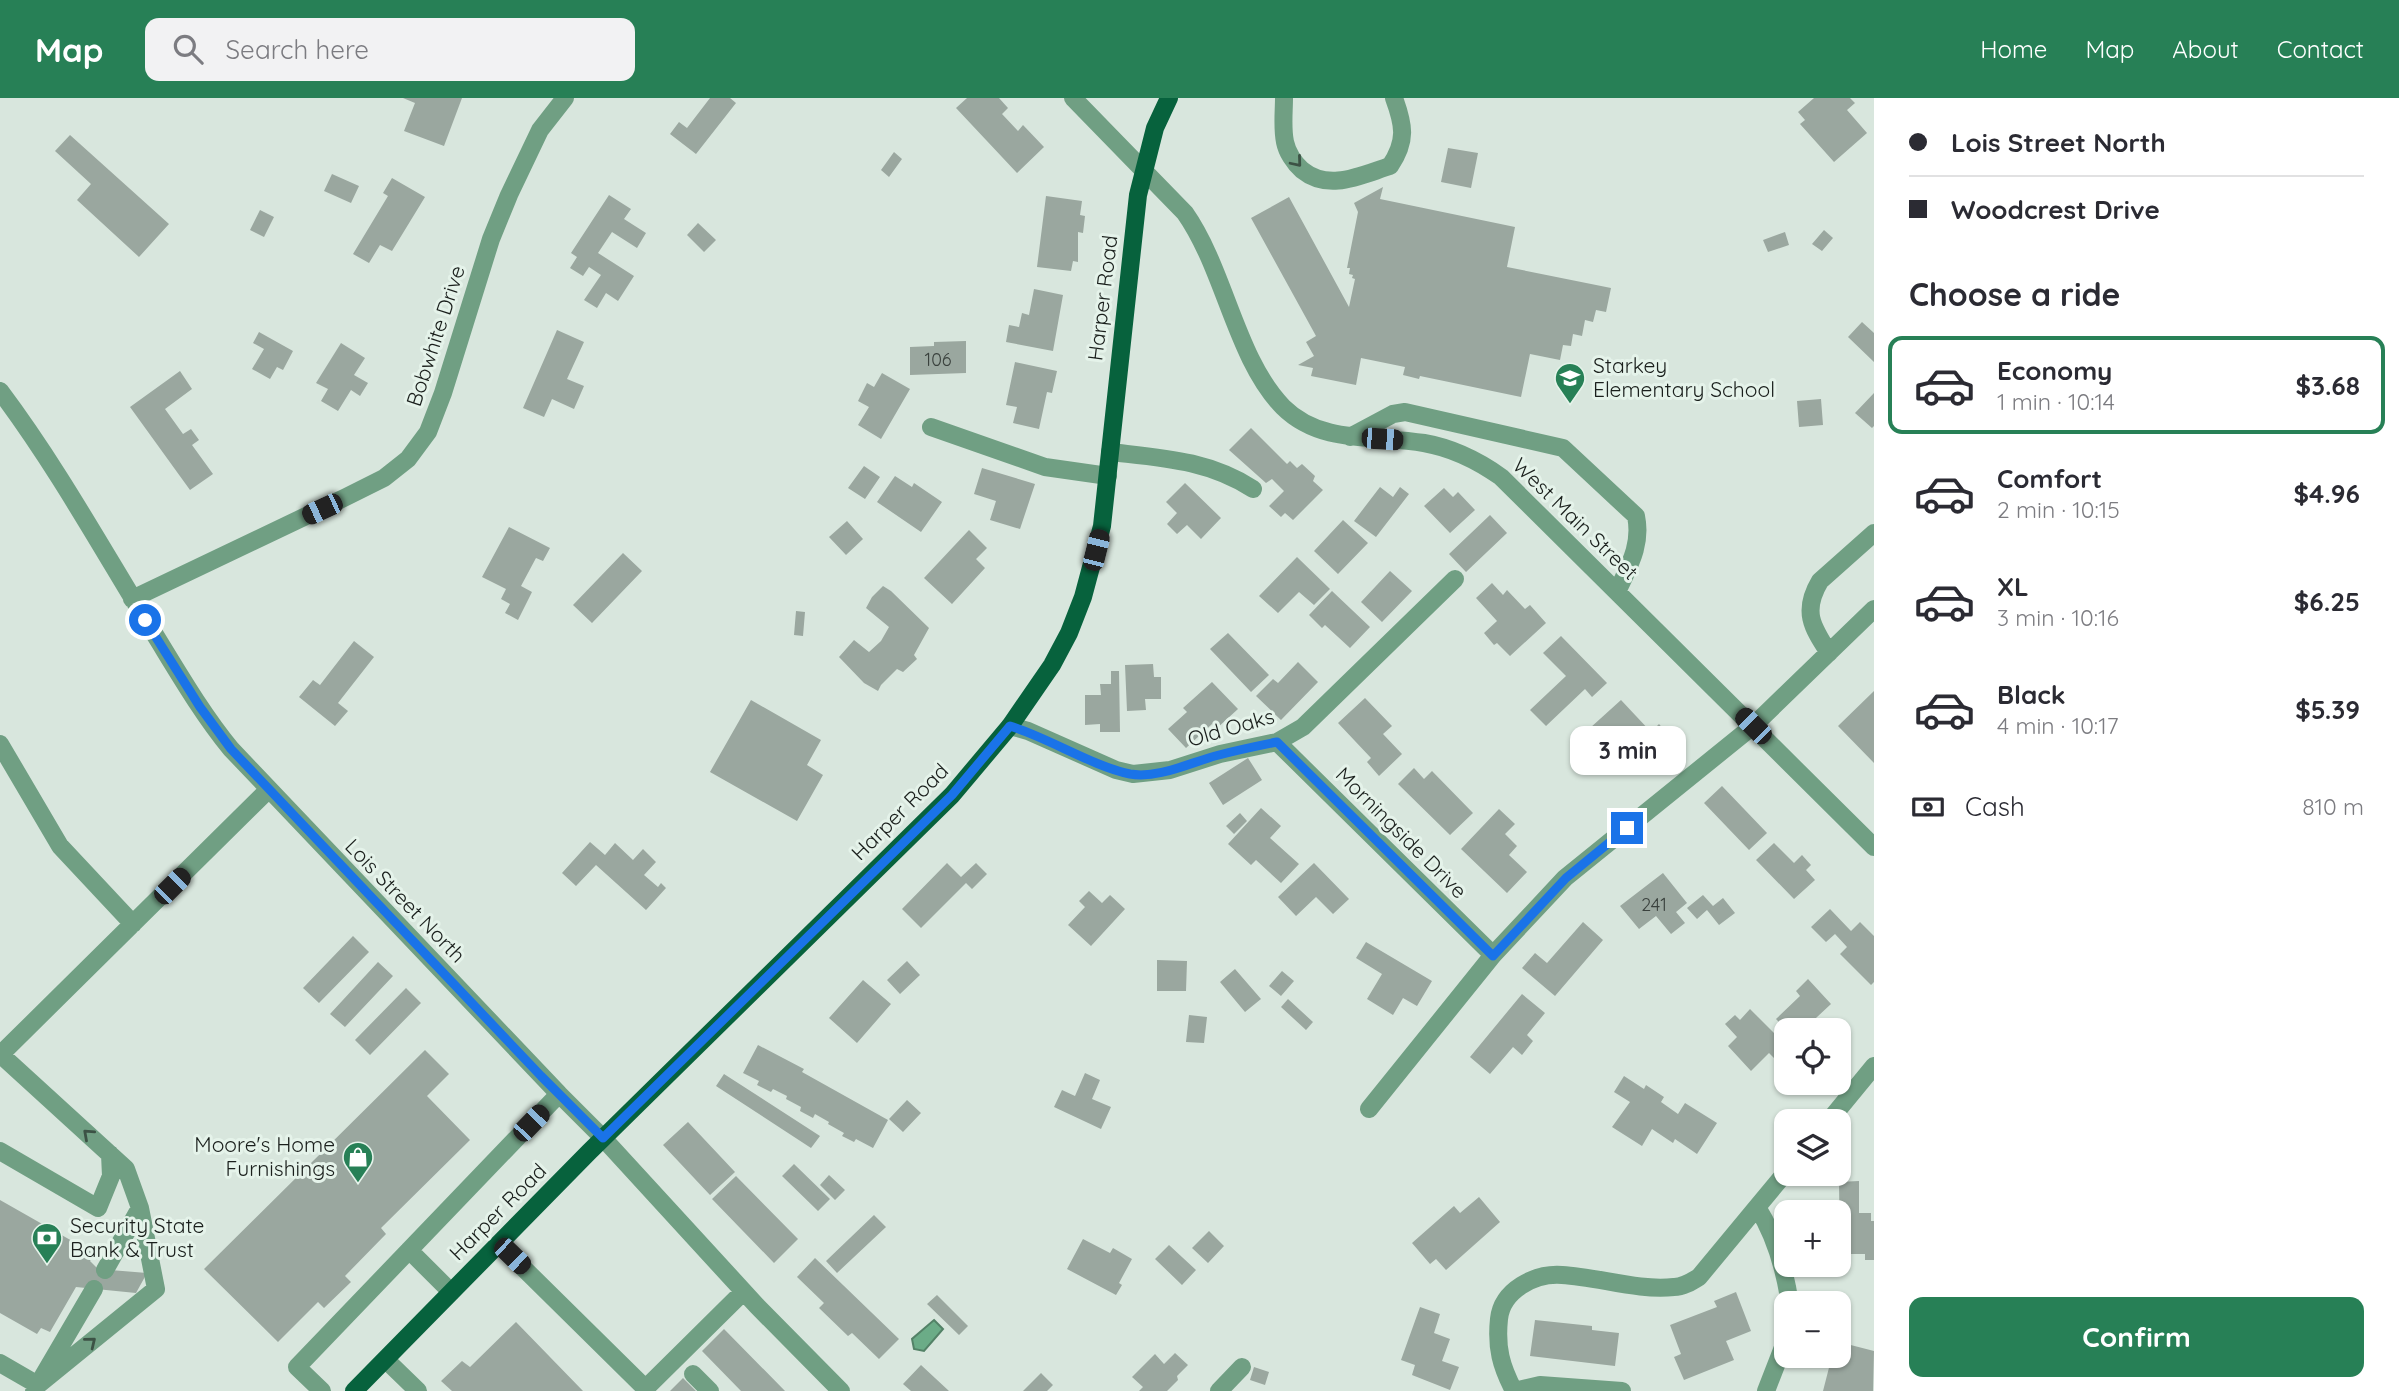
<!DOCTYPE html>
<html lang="en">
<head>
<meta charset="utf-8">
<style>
  :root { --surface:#fff; --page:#f2f2f3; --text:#2b2b33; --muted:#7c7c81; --line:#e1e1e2; --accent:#278056 }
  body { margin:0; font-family:Quicksand,sans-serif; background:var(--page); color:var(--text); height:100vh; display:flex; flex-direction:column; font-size:26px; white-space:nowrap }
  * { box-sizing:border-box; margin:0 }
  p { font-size:23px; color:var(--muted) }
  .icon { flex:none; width:38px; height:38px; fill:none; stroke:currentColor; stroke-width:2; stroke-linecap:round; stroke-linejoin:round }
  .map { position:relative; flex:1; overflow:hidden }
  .panel { display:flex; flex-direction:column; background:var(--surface); width:525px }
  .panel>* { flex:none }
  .banner { display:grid; align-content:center; height:154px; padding:0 35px; background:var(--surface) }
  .fabs { position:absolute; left:1774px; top:920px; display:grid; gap:14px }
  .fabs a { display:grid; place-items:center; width:77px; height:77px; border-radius:14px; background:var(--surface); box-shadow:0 2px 5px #0004; font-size:35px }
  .end { position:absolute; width:32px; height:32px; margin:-16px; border:9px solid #1a73e8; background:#fff; box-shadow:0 0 0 4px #fff }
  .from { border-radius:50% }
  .bubble { position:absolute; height:49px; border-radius:14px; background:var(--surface); box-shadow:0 2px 5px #0004; font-size:23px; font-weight:700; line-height:49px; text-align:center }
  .car { position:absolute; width:21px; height:42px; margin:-21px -10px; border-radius:9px; box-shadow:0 0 5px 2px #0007; background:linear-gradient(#222 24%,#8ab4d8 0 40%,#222 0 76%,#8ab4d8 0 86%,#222 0) }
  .banner b { display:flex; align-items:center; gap:24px; height:66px; font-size:26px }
  .banner b+b { border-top:2px solid var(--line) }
  .banner i { width:18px; height:18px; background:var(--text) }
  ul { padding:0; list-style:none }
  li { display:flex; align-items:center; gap:21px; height:98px; margin:0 14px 10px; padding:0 21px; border:4px solid transparent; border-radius:14px }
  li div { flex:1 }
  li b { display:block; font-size:26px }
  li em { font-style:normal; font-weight:700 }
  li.current { border-color:var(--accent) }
  li>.icon { width:63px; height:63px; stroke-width:1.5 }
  h2 { padding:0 35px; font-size:32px; line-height:84px }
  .pay { display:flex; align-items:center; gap:18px; height:77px; padding:0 35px; font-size:26px }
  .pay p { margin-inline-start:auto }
  .cta { display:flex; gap:14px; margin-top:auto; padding:14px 35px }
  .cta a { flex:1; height:80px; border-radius:14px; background:var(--accent); color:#fff; font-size:28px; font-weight:700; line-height:80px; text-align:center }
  header { display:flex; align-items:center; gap:42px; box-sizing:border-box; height:98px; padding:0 35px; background:var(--accent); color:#fff }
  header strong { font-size:33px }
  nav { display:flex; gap:38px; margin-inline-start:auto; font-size:24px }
  .search { width:490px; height:63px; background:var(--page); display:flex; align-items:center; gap:18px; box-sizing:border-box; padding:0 24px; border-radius:14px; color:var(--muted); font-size:26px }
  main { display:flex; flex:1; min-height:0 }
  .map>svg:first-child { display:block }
</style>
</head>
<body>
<header>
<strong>Map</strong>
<div class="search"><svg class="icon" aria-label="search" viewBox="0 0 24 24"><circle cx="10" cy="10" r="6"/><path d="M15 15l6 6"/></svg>Search here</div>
<nav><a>Home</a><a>Map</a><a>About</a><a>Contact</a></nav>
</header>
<main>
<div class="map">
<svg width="1874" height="1293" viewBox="0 0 1874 1293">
  <rect width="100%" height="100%" fill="#d8e6dd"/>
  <path fill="#6bac87" stroke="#538267" stroke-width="2" d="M934 1222 943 1231 924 1253 914 1251 912 1241Z"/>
  <path fill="#9aa79f" d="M403 0H462L444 48 404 33 415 5Z
    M710 0H730L736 5 696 56 670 36 679 24 687 30Z
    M967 0H999L1008 10 1002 16 1018 33 1023 27 1044 49 1017 75 956 10Z
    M1814 0H1850L1855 5 1847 12 1867 35 1834 64 1800 26 1805 22 1798 14Z
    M70 37 169 126 139 159 77 102 91 86 55 53Z
    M1448 50 1478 55 1471 90 1441 84Z
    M894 54 902 61 889 79 881 72Z
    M332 76 359 88 351 105 324 93Z
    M392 80 425 99 392 153 380 147 369 165 353 156 388 98 383 95Z
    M1383 89 1380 101 1515 129 1507 169 1611 190 1606 214 1596 212 1593 224 1585 222 1582 238 1573 236 1571 248 1563 247 1560 262 1530 256 1521 299 1420 278 1419 281 1403 277 1405 269 1361 260 1356 287 1311 278 1313 270 1298 267 1314 258 1306 244 1316 238 1251 120 1289 99 1349 209 1355 181 1352 180 1353 177 1349 176 1350 170H1347L1358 114 1354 105Z
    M609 97 631 111 624 121 646 135 637 150 612 134 598 155 634 178 618 203 606 195 597 210 584 202 601 177 589 169 583 178 570 170 577 159 571 155Z
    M1046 98 1082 103 1080 117 1085 118 1083 135 1078 134V164L1073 163 1071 173 1037 169Z
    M260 112 274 119 264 139 250 132Z
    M698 125 716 142 704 154 687 137Z
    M1824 132 1833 140 1822 153 1812 146Z
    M1785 134 1789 147 1768 154 1763 142Z
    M1034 191 1063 197 1053 253 1006 244 1009 227 1019 229 1022 215 1029 217Z
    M1862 224 1874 235V264L1848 239Z
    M557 232 584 244 567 281 584 288 574 311 552 301 544 319 523 310Z
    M259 234 293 253 283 272 277 269 270 281 252 271 264 251 253 245Z
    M966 243V275L910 277V249L934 248V244Z
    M341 245 365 260 354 277 368 285 360 298 351 292 338 313 321 303 328 291 316 285Z
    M1015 264 1057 273 1052 295 1047 294 1039 331 1013 325 1017 309 1006 307Z
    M180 273 192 291 165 311 183 336 191 331 199 342 192 347 213 376 190 392 130 309Z
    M882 275 910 291 881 341 858 327 869 309 858 303 867 285 874 289Z
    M1874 295V328L1872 330 1855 315Z
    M1821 301 1823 327 1799 329 1797 303Z
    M1251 330 1287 366 1290 363 1297 370 1302 366 1315 378 1313 383 1323 392 1293 422 1285 415 1281 419 1269 408 1284 393 1272 381 1266 385 1229 352Z
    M864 368 880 379 865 401 848 390Z
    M982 370 1035 386 1020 431 990 422 996 403 974 396Z
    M895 378 912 389 914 385 942 404 921 434 877 404Z
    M1185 385 1221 420 1201 441 1187 427 1177 436 1167 426 1177 415 1166 404Z
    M1380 389 1393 399 1400 389 1409 396 1376 439 1354 423Z
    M1444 390 1453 399 1458 394 1475 412 1450 435 1424 408Z
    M1490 417 1507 435 1466 474 1449 456Z
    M1343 422 1368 445 1338 476 1314 453Z
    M847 423 863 441 846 457 829 439Z
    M509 429 550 450 543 463 536 460 521 488 532 494 518 522 505 515 510 506 501 501 506 491 482 479Z
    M969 432 987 450 976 461 985 470 952 506 924 480Z
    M623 455 642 473 592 525 573 507Z
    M1297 459 1330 491 1314 507 1299 494 1278 515 1259 498Z
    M1390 473 1412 493 1382 524 1361 504Z
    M1492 485 1503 497 1507 492 1525 511 1530 507 1546 525 1510 558 1497 545 1494 547 1484 535 1497 523 1476 500Z
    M883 488 891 493 929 530 914 557 917 561 903 574 897 571 881 587 878 593 864 585 839 559 854 542 869 554 881 543 889 529 866 510 872 499Z
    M1332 493 1370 529 1350 550 1325 527 1322 530 1309 517Z
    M796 513 805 514 803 538 794 537Z
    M1228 535 1269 577 1251 594 1210 551Z
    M1561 538 1607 585 1592 599 1585 591 1546 628 1530 612 1566 578 1543 555Z
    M354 543 374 559 338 605 348 613 335 628 299 599 313 582 320 587Z
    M1298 564 1318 584 1281 622 1256 598 1273 581 1278 585Z
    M1153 566 1154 579H1161V601H1145L1146 612 1127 613 1125 567Z
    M1111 573H1119L1120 634H1100V626L1085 627V597H1101L1100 586H1111Z
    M1212 584 1238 611 1216 631 1212 626 1186 650 1168 631 1187 614 1183 610Z
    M1874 593V665L1838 628Z
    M1365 600 1392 628 1383 636 1402 656 1379 678 1367 664 1371 660 1338 625Z
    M751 602 821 642 807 667 823 677 797 723 710 674Z
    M1621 602 1651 634 1659 626 1672 641 1656 656 1652 651 1638 665 1613 639 1606 647 1590 630Z
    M1248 660 1262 682 1223 707 1209 685Z
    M1414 670 1424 681 1432 673 1473 715 1450 737 1398 686Z
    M1722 688 1767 735 1749 752 1704 705Z
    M1261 710 1281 728 1270 740 1299 766 1281 785 1256 762 1251 767 1228 746Z
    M1499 711 1515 726 1505 736 1517 748 1509 757 1527 774 1507 795 1461 751Z
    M1240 715 1247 723 1234 736 1226 728Z
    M590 744 605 757 615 745 633 762 643 751 656 764 644 777 658 789 661 785 666 790 646 812 596 767 576 788 562 775Z
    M1774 745 1794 765 1802 757 1811 767 1806 772 1815 782 1794 801 1756 762Z
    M947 765 961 779 976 765 987 776 972 791 966 785 921 830 902 811Z
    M1314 765 1349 801 1333 816 1316 799 1296 818 1278 799Z
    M1663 775 1687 805 1676 814 1685 825 1671 836 1656 818 1639 831 1620 808Z
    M1089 793 1102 805 1110 797 1125 811 1091 848 1068 827 1085 809 1079 803Z
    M1703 797 1713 808 1723 800 1735 815 1719 827 1707 812 1697 821 1687 810Z
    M1830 811 1851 833 1860 824 1874 838V884L1871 887 1840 856 1847 849 1835 836 1826 844 1811 829Z
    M1583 824 1603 842 1555 898 1522 870 1535 855 1547 865Z
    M353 838 369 854 319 905 303 890Z
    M1366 844 1432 883 1417 908 1403 900 1393 917 1367 901 1382 876 1356 860Z
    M1157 862 1187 863 1186 893H1157Z
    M907 863 920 877 900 896 887 882Z
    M378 864 393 878 345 929 330 916Z
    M1235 871 1261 901 1245 914 1220 884Z
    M1282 873 1294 883 1281 898 1269 888Z
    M1808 881 1831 906 1802 933H1787L1776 921 1800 898 1796 893Z
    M863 882 891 906 857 945 829 920Z
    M406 890 421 905 370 957 355 942Z
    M1522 896 1545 915 1527 937 1533 943 1522 957 1513 949 1490 976 1470 959Z
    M1288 901 1313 924 1306 932 1281 909Z
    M1750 911 1787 948 1774 960 1769 955 1751 973 1728 948 1737 939 1725 926 1735 917 1740 922Z
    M1189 917 1207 919 1204 945 1186 944Z
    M758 947 804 971 802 974 888 1022 873 1050 856 1041 854 1044 842 1038 844 1035 828 1026 829 1024 815 1016 813 1020 800 1013 801 1009 786 1001 787 998 773 991 771 994 757 987 759 983 743 975Z
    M425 952 449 976 427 998 470 1042 381 1130 386 1136 345 1178 351 1184 324 1210 318 1204 278 1244 204 1171Z
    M1085 975 1100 982 1092 1001 1111 1009 1101 1031 1054 1009 1062 992 1075 998Z
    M724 976 820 1038 811 1050 716 988Z
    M1624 978 1644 991 1646 987 1664 999 1661 1004 1678 1016 1685 1005 1717 1025 1697 1056 1675 1041 1673 1045 1652 1031 1642 1048 1612 1029 1630 1004 1614 994Z
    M907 1002 921 1015 903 1034 889 1021Z
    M688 1024 735 1074 710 1097 663 1047Z
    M794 1066 830 1101 818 1113 782 1078Z
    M829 1077 845 1092 835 1102 820 1087Z
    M736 1078 798 1141 774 1165 712 1101Z
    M1859 1083V1115H1871V1123H1874V1162H1865V1156H1840L1839 1084Z
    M1479 1099 1500 1124 1446 1172 1436 1161 1430 1166 1412 1145 1454 1108 1460 1115Z
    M0 1102 95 1156 90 1163 98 1171 147 1175 136 1195 76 1189 50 1234 41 1230 37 1236 0 1215Z
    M874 1117 886 1129 837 1175 826 1163Z
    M1209 1133 1224 1148 1208 1165 1192 1150Z
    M1083 1141 1110 1155 1113 1150 1132 1161 1119 1185 1122 1187 1116 1197 1067 1171Z
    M1169 1147 1196 1172 1182 1187 1155 1161Z
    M815 1160 899 1241 879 1261 852 1235 848 1238 819 1210 824 1205 797 1179Z
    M1736 1194 1751 1233 1726 1243 1734 1262 1684 1282 1674 1259 1681 1256 1670 1227 1717 1209 1714 1203Z
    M937 1197 968 1228 959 1237 927 1206Z
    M1420 1209 1440 1216 1434 1235 1450 1241 1442 1263 1459 1269 1450 1292 1412 1277 1415 1267 1401 1262Z
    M1535 1222 1592 1228V1232L1619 1235 1615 1268 1530 1258Z
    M516 1224 583 1293H452L441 1283 462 1263 470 1269Z
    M724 1231 785 1293H741L702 1253Z
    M1839 1244 1874 1253 1873 1293H1823L1832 1258H1839Z
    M1175 1255 1188 1267 1177 1278 1178 1282 1167 1293H1139L1143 1289 1132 1279 1155 1256 1164 1266Z
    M921 1267 949 1293H911L903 1286Z
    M1254 1269 1269 1274 1265 1287 1250 1282Z
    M1041 1275 1053 1287 1047 1293H1023Z
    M683 1280 696 1293H670Z"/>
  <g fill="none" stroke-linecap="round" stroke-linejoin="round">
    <path stroke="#709f83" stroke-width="18" d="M1073 0 1185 115C1225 172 1236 261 1283 309 1321 347 1376 337 1424 345 1453 350 1477 362 1501 379L1874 749
      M1284 0C1284 14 1282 30 1285 44 1287 54 1294 65 1302 72 1329 94 1361 77 1390 68 1407 43 1404 27 1394 0
      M0 293C60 373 107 460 160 545 182 581 204 618 231 651L559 996 603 1040 757 1208 841 1293
      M931 329 1045 369 1108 378
      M1350 339 1393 316 1405 314 1563 350 1636 418C1642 447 1629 468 1617 494
      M1110 354C1162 360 1208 362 1253 391
      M132 501 346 399 384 380 408 361 428 334 443 295 491 141 509 97 540 32 565 0
      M1829 555C1812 529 1802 513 1820 483L1874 435
      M1010 628 1028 633 1116 672 1133 676 1170 672 1220 656 1277 644 1303 629 1455 481
      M1277 644 1493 857
      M0 646 60 748 133 826
      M0 956 126 1071 140 1110 156 1191 38 1287
      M0 957 268 692
      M1369 1011 1493 857 1565 780 1753 628 1874 511
      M1828 1024 1874 968
      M0 1053 98 1110 111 1078 110 1056
      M1757 1109 1787 1073
      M499 1146 648 1293
      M409 1152 451 1194
      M105 1172 140 1110
      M386 1262 418 1293
      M0 1265 38 1287 34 1293
      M693 1276 710 1293
      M43 1278 94 1191
      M647 1289 743 1194
      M322 1293 297 1269 559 996
      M1219 1293 1242 1269
      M1514 1293C1501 1268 1496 1250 1499 1221 1502 1192 1535 1175 1562 1177 1599 1179 1637 1193 1674 1189 1683 1189 1691 1184 1699 1179L1757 1109C1775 1137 1785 1173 1790 1206
      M1514 1293 1540 1287 1622 1293
      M1766 1293 1787 1239"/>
    <path stroke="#07623d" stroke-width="18" d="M354 1293 589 1054 952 697 1010 628 1052 567 1069 535 1083 499 1102 428 1138 97 1155 30 1169 0"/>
  </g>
  <defs><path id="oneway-chevron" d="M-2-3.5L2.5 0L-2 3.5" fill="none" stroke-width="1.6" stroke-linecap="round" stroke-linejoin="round" transform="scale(1.75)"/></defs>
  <g stroke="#3c5245">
    <use href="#oneway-chevron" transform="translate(1297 64) rotate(50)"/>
    <use href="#oneway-chevron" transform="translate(88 1036) rotate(-138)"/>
    <use href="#oneway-chevron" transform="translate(91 1244) rotate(-39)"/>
  </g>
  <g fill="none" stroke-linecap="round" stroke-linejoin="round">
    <path stroke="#1a73e8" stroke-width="9" d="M145 522 200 609 231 651 541 978 603 1040 952 697 1010 628C1049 640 1092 668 1130 676 1159 681 1191 664 1219 657 1238 652 1257 648 1277 644L1493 858 1566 780 1627 730"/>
  </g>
  <defs>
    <g id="school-pin" transform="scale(1.575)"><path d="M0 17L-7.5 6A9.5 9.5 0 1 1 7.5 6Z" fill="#278056" stroke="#e5f3ea"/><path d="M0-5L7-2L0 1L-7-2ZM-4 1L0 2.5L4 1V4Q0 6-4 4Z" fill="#fff"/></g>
    <g id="shop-pin" transform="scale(1.575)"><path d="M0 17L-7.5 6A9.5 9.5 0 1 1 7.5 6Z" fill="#278056" stroke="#e5f3ea"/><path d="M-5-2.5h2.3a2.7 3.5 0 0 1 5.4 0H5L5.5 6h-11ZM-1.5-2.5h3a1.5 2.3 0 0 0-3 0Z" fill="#fff"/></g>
    <g id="bank-pin" transform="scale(1.575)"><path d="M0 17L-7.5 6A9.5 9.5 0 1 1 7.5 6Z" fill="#278056" stroke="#e5f3ea"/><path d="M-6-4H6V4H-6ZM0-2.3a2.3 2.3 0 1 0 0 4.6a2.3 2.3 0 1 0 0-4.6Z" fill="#fff"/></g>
  </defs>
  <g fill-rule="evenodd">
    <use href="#school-pin" x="1570" y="280"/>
    <use href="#shop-pin" x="358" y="1059"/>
    <use href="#bank-pin" x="47" y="1140"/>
  </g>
  <g text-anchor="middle" stroke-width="6" stroke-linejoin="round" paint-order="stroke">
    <g font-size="18" fill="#3a413d">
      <text x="938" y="268">106</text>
      <text x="1654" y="813">241</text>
    </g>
    <g font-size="21" fill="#1a1f1c" stroke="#e5f3ea">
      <text transform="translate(1103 200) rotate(-83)" y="7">Harper Road</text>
      <text transform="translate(436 238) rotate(-72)" y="7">Bobwhite Drive</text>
      <text transform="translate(1575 421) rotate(44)" y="7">West Main Street</text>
      <text transform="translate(1231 630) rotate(-16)" y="7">Old Oaks</text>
      <text transform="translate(900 714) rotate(-45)" y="7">Harper Road</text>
      <text transform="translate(1401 735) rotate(45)" y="7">Morningside Drive</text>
      <text transform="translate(405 803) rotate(46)" y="7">Lois Street North</text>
      <text transform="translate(498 1114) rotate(-45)" y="7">Harper Road</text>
    </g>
    <g font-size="21" fill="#1a1f1c" stroke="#e5f3ea" text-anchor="start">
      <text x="1593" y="275">Starkey<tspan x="1593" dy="24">Elementary School</tspan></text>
      <text x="335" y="1054" text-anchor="end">Moore's Home<tspan x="335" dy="24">Furnishings</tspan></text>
      <text x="70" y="1135">Security State<tspan x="70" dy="24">Bank &amp; Trust</tspan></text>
    </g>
  </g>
</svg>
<div class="fabs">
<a><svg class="icon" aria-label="locate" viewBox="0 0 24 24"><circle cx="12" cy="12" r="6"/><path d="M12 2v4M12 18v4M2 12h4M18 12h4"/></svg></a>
<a><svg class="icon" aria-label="layers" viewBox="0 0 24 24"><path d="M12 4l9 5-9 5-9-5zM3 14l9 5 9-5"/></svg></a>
<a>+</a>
<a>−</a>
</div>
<i class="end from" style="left:145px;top:522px"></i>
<i class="end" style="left:1627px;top:730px"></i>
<div class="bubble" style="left:1570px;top:628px;width:116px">3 min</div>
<i class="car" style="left:1382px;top:341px;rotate:94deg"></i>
<i class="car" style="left:322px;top:411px;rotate:245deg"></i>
<i class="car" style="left:1096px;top:452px;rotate:14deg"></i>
<i class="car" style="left:1753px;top:628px;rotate:315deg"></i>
<i class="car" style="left:172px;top:788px;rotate:45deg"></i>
<i class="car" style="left:531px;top:1025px;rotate:44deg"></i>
<i class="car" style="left:512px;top:1158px;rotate:134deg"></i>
</div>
<section class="panel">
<div class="banner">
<b><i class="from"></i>Lois Street North</b>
<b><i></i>Woodcrest Drive</b>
</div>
<h2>Choose a ride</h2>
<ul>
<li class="current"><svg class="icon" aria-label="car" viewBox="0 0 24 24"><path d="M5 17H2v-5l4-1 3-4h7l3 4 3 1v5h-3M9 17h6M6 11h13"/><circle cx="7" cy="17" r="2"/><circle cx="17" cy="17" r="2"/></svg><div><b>Economy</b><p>1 min · 10:14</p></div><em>$3.68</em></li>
<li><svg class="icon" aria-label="car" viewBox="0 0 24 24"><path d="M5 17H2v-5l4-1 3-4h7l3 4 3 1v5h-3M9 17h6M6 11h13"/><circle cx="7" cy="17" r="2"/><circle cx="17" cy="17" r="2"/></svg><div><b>Comfort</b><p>2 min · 10:15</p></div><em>$4.96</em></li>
<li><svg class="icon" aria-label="car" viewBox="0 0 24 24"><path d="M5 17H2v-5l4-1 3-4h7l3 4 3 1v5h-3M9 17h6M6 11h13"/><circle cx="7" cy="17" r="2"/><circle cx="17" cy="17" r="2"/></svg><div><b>XL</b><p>3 min · 10:16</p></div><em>$6.25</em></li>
<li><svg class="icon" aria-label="car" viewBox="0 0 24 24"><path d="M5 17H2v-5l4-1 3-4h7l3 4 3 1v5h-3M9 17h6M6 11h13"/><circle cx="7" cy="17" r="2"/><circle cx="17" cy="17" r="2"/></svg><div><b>Black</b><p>4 min · 10:17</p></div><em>$5.39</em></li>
</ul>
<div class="pay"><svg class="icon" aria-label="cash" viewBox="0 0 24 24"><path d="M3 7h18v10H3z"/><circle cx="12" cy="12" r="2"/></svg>Cash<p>810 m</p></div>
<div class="cta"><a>Confirm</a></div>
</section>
</main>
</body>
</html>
